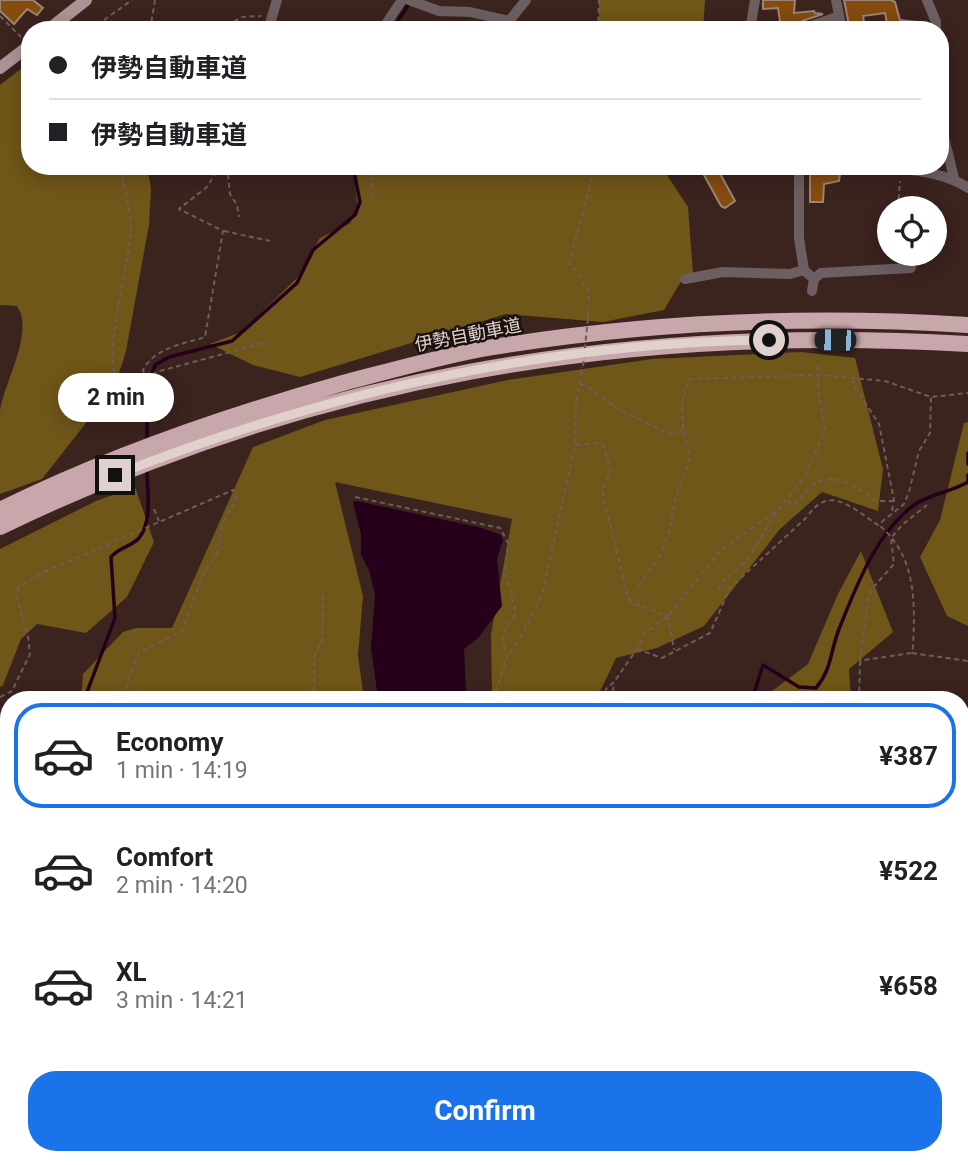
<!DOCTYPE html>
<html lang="en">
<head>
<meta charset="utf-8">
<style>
  :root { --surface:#fff; --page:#f6f6f6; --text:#202124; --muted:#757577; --line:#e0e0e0; --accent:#1a73e8 }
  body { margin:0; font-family:Roboto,"Noto Sans JP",sans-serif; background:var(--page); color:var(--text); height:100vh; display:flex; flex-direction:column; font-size:26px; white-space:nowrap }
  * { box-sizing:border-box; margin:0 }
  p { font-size:23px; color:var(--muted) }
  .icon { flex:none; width:38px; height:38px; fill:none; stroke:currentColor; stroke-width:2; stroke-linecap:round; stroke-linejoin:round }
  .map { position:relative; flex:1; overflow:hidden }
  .sheet { position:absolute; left:0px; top:691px; width:970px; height:474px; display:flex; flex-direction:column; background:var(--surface); border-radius:28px 28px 0 0; box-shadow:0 4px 18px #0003 }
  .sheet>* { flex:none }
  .top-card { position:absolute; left:21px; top:21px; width:928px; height:154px; border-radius:28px; box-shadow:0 4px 18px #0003; display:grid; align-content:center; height:154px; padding:0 28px; background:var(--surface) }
  .tools { position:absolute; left:877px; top:196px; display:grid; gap:14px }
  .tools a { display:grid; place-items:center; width:70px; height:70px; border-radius:50%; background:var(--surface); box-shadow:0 4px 18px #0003; font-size:35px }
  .end { position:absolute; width:32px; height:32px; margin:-16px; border:9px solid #e1d1cd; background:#111; box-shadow:0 0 0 4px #111 }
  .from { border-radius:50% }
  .bubble { position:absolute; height:49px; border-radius:24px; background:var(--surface); box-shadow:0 4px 18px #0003; font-size:23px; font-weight:700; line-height:49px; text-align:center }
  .car { position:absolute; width:21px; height:42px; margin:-21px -10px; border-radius:9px; box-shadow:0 0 5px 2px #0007; background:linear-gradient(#222 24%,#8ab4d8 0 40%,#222 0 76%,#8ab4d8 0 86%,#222 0) }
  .top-card b { display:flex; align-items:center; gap:24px; height:66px; font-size:26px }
  .top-card b+b { border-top:2px solid var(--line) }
  .top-card i { width:18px; height:18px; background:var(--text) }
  ul { padding:12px 0 0; list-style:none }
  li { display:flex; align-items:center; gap:21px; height:105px; margin:0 14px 10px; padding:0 14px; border:4px solid transparent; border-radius:28px }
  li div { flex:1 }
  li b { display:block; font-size:26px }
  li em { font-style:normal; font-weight:700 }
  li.selected { border-color:var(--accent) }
  li>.icon { width:63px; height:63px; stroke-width:1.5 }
  .primary-button { display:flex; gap:14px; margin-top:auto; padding:14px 28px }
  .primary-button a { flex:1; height:80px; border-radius:28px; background:var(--accent); color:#fff; font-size:28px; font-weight:700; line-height:80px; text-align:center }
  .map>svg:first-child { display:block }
</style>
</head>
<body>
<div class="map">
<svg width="968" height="1165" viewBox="0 0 968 1165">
  <rect width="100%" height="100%" fill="#3b231e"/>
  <path fill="#6f5619" d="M599 0H705L703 30H599Z
    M30 62V166H147L151 188 149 225 126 351 115 386 42 479 0 494C0 468 0 438 0 411 4 382 35 332 17 306L0 305V85Z
    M353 166H661L688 207 693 273 680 283 664 310 603 322 506 314 300 377 253 365 210 344 241 332 298 277 320 238 349 224 358 211Z
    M801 352 855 358 883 469 878 511 822 492 780 529 704 626 657 648 616 658 596 700H492L491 634 512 519 335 482 363 596 358 655 364 700H81L83 674 123 632 136 628H172L253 447 325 420 508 380 652 359Z
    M968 422V626L947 616 920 557 940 520 964 423Z
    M135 487 154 542 127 597 86 633 37 624 21 639 3 685 0 687V549L96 501Z
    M861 551 893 632 849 669 851 700H760L808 664 838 594Z
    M961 720H968V1165H108L111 1157H961Z
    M0 775 9 780V1127L0 1133Z"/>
  <path fill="#26001a" d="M357 501 482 528 501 535 503 540 497 559 502 606 479 637 464 649 466 692 451 696 448 700 378 698 371 648 375 595 369 570 361 555V534L353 502Z"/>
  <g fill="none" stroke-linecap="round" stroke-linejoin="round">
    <path stroke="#26001a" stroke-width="3.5" d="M392 30 410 2
      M147 442V390L155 365 169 357 232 341 297 283 313 250 355 215 360 202 353 166
      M968 453V464
      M84 700 115 618 111 557C119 547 131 547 139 538 153 520 147 492 147 471
      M748 700 755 690 763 665 799 687 816 688C832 669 830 652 839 629 856 587 876 533 914 505 930 494 951 492 968 482V475
      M587 1157 592 1165
      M22 1165 29 1157"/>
  </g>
  <path fill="#854b0f" stroke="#9b8473" stroke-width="2" d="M0 0H33L43 8 37 15 27 9 14 24 0 11Z
    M763 0H795L794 13 814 11 815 13 823 14 802 21 797 27 781 29 778 8 763 9Z
    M844 0H891L895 2 900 20 916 22V25L888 29 885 13 863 16 865 27 850 30Z
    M699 166H716L735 201 725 208 721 206Z
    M810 172 840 174 839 181 824 184 823 202H810Z"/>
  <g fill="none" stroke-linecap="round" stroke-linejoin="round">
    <path stroke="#715c57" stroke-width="2" stroke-dasharray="5 3.5" stroke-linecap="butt" d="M0 16 21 37
      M104 20 132 0
      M150 30 155 0
      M219 30 242 17 261 16
      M432 30 436 21
      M598 30 599 0
      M121 166C123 185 130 206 131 225 132 259 98 362 120 385L146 377 143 370C154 348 183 344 205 337L223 231 179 209 207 187 220 166
      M227 166 230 194 237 205 239 217
      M370 166 373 195
      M898 208 900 181
      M224 231 270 241
      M920 254V258
      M588 318 589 292C581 282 579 272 569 264L591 182V166
      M854 379 853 384 879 424 894 500 892 511
      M154 384 146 377 160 371 264 343
      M580 385H586L617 408 669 434 683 431 682 402 689 379 818 375 885 381 931 397 968 393
      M576 445 598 443 604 447 611 473 603 487V495L628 598 633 603 668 616 674 650
      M355 497 500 528 508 543 505 572 516 612C507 627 498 635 507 653
      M788 501 792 506C802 500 807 487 818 482 837 472 861 490 875 501H893
      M154 509 159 521
      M638 586 659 557 669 533 676 496 690 458 684 432
      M718 590 723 581 748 559 777 511
      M637 649 662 658 710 633 730 588 807 517C829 483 853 509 878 525L904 504 909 492 919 451 930 433 931 397
      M912 653 968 661
      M860 662 868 599 871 590 894 564 891 538 902 525 927 505
      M0 697 12 691 30 654 28 636 16 596 19 587 44 572 233 490 237 498 223 522 216 556 204 572 182 631 139 653 128 679 125 700
      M314 700V657L322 641 323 595
      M493 700 508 654 520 639 542 595 575 445 576 406 582 367
      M602 700 606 689 614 682 637 649 645 633 668 616 721 550 779 509 806 475 825 428 818 389V363
      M612 700 614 683
      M859 700 860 663 864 660 911 653 913 648C915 603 917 557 879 525
      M0 763 9 771
      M961 948 968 949
      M388 1157 391 1165
      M617 1157 621 1165
      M100 1165 103 1157"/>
    <path stroke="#6c5f61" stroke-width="10" d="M409 0 439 11 470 12 509 21 526 0
      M836 0 842 30
      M927 0 936 22V30
      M805 28 837 17
      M268 30 277 0
      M382 30 402 0
      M750 30 755 0
      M940 121 954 178
      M799 166V238L804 270 814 279 812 291
      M823 166C866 168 933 164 968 188
      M685 279 723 272 790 274 804 270
      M814 279 821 273 911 268"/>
    <path stroke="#ad9396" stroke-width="12" d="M48 30 86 0
      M0 68 30 45"/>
    <path stroke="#c7a7ab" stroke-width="16" d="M0 510C109 456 225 416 343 383 389 371 435 358 482 349 641 322 806 315 968 325
      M0 527C312 376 624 324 968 344"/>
    <path stroke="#715c57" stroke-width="2" stroke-dasharray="5 3.5" stroke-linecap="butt" d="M583 366 588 318"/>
  </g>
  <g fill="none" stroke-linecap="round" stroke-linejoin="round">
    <path stroke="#e1d1cd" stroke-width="9" d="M115 475C324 393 544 343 769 340"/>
  </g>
  <g text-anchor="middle" stroke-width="5" stroke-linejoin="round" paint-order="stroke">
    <g font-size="18" fill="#e1d1cd" stroke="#1a100d">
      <text transform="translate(468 335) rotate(-11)" y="6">伊勢自動車道</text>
    </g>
  </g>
</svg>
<div class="tools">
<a><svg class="icon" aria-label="locate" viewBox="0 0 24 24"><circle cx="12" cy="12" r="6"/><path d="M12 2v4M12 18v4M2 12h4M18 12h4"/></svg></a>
</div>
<i class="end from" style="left:769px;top:340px"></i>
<i class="end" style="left:115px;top:475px"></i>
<div class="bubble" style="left:58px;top:373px;width:116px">2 min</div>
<i class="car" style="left:835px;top:340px;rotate:271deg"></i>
<div class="top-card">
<b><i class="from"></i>伊勢自動車道</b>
<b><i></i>伊勢自動車道</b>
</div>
<section class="sheet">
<ul>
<li class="selected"><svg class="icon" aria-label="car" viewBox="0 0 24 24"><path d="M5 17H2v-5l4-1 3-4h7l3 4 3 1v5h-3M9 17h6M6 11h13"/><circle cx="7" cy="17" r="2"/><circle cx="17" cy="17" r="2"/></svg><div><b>Economy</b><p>1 min · 14:19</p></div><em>¥387</em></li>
<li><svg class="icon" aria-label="car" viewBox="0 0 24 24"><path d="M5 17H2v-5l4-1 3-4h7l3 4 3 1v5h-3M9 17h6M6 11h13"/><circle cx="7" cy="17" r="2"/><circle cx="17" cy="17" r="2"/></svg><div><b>Comfort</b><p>2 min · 14:20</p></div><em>¥522</em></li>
<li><svg class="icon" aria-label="car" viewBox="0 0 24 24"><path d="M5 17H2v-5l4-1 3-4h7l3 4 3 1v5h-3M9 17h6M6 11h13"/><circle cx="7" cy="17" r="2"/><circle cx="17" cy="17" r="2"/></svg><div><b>XL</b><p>3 min · 14:21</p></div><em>¥658</em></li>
</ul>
<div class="primary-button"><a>Confirm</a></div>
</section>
</div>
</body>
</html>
